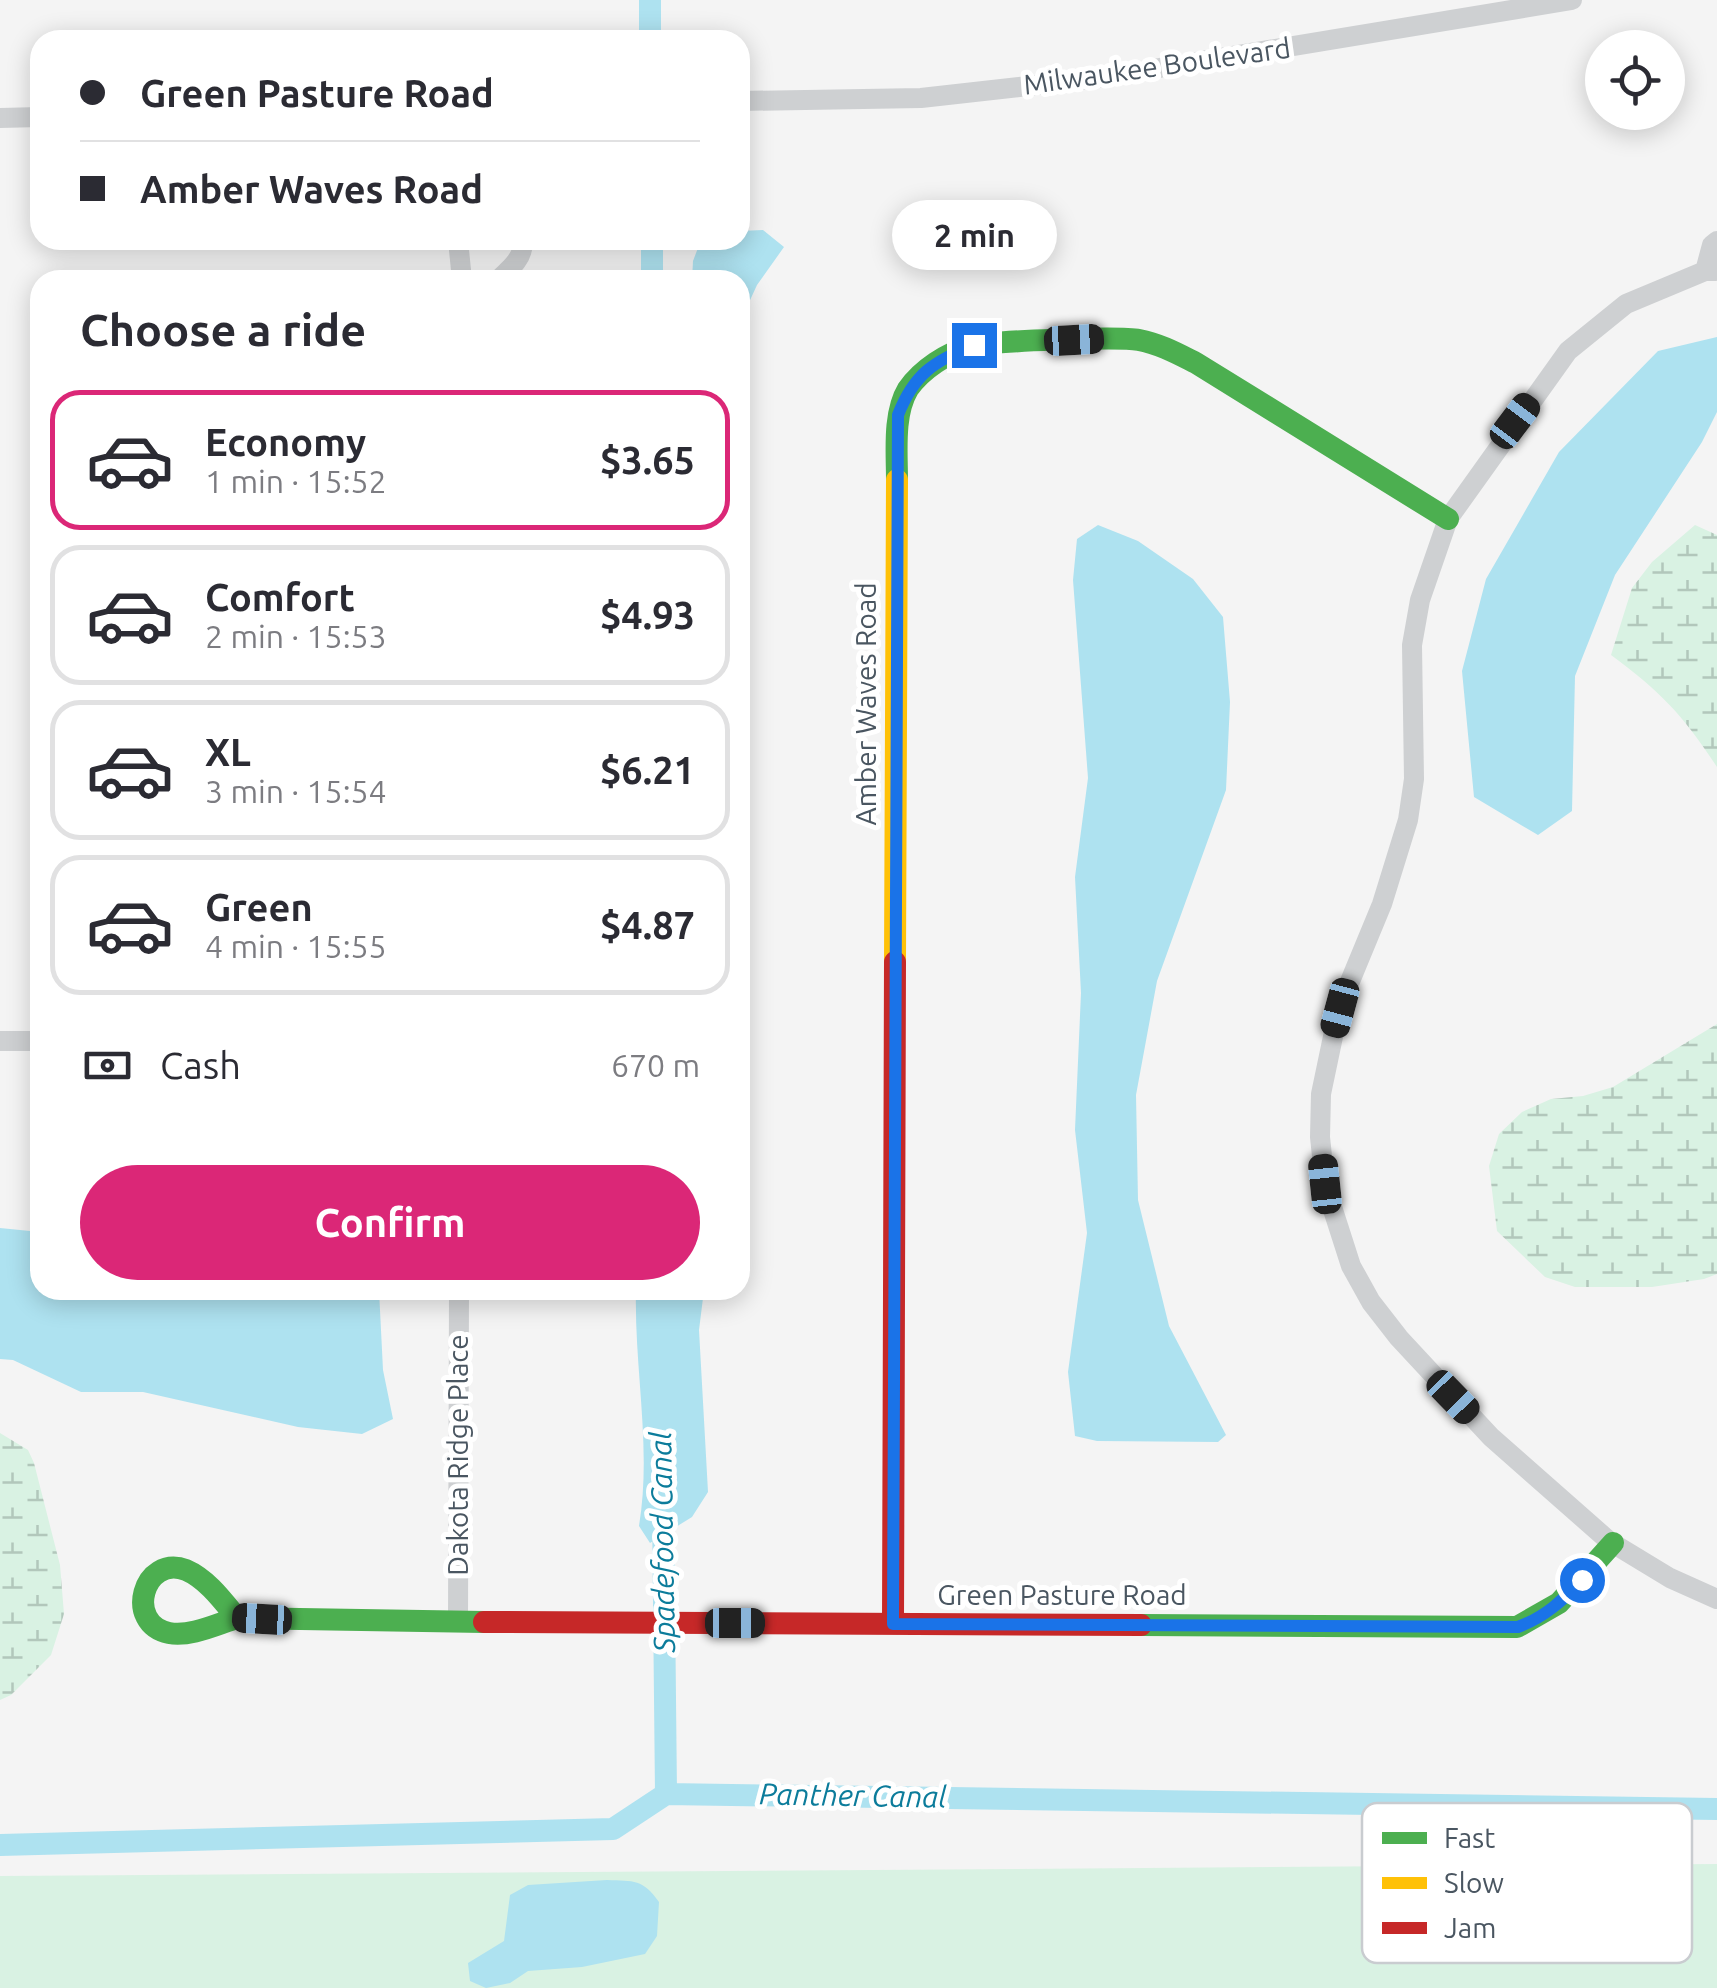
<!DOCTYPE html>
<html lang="en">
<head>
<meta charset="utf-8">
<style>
  :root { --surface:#fff; --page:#f2f2f3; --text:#2b2b33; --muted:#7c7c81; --line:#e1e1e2; --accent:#db2777 }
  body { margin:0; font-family:Ubuntu,sans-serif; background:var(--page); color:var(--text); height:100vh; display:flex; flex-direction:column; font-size:38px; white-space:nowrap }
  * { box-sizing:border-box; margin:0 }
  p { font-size:32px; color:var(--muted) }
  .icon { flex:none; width:55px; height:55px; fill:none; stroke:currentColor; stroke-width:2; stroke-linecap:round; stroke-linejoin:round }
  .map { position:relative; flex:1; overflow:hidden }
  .sheet { position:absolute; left:30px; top:270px; width:720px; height:1030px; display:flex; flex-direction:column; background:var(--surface); border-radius:30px; box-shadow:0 5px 25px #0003 }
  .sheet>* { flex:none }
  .guide { position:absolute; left:30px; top:30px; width:720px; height:220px; border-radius:30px; box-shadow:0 5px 25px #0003; display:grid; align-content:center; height:220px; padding:0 50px; background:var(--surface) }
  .tools { position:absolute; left:1585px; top:30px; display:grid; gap:20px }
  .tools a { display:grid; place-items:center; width:100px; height:100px; border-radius:50%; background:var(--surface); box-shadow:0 5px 25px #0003; font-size:50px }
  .end { position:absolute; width:45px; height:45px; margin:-22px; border:12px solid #1a73e8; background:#fff; box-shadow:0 0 0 5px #fff }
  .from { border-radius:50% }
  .bubble { position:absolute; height:70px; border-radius:35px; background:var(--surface); box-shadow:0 5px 25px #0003; font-size:32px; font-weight:600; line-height:70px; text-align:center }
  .car { position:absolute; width:30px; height:60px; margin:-30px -15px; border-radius:12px; box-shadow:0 0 8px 2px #0007; background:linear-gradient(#222 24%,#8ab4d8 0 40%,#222 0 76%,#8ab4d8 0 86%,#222 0) }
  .guide b { display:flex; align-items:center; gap:35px; height:95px; font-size:38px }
  .guide b+b { border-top:2px solid var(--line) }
  .guide i { width:25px; height:25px; background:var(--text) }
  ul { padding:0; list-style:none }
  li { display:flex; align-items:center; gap:30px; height:140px; margin:0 20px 15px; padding:0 30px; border:5px solid var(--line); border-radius:30px }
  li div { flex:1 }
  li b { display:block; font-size:38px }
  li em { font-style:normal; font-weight:600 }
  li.current { border-color:var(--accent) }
  li>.icon { width:90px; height:90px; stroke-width:1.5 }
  h2 { padding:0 50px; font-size:45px; line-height:120px }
  .pay { display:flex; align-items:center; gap:25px; height:110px; padding:0 50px; font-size:38px }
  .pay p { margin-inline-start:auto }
  .action { display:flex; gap:20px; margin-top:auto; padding:20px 50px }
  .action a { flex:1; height:115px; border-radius:60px; background:var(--accent); color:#fff; font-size:40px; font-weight:600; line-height:115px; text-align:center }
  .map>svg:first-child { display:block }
</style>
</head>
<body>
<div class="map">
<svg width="1717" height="1988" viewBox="0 0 1717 1988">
  <defs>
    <pattern id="wetland-marsh" width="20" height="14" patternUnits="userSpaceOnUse" patternTransform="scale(2.5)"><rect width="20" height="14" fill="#d9f2e3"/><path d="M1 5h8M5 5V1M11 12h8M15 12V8" fill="none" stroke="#b2c7bb"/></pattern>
  </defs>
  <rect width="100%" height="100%" fill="#f4f4f4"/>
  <path fill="#d9f2e3" d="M1717 1864V1988H0V1876Z"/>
  <path fill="url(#wetland-marsh)" d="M1695 525 1717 535V767C1682 714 1662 693 1611 655L1632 588 1652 562Z
    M1717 1024V1274L1704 1279 1652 1287H1575L1545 1277 1497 1231 1489 1166 1499 1134 1522 1112 1551 1099 1583 1096 1613 1087Z
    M0 1433 28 1450 34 1463 60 1565 64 1614 51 1655 11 1695 0 1700Z"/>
  <path fill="#aee2f0" d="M763 230 784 247 757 285 740 322V280H692L693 261 701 240H740V231Z
    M1717 337V412L1702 442 1615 575 1575 676 1572 811 1538 835 1474 797 1462 671 1486 579 1559 452 1658 351Z
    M1098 525 1138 541 1193 579 1223 617 1230 702 1226 790 1157 981 1136 1095 1138 1200 1169 1326 1226 1435 1218 1442 1097 1441 1075 1436 1068 1372 1087 1233 1075 1130 1081 993 1075 877 1088 778 1073 580 1077 539Z
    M0 1228 40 1232V1290H379L383 1370 393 1419 362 1434 298 1427 143 1392H81L13 1360 0 1359Z
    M636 1290H704L699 1330 708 1492 692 1517 650 1543 639 1526C652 1448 634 1369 636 1290Z
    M607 1880C634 1881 643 1879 659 1902L657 1936 645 1954 582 1967 528 1971 510 1983 486 1988 470 1981 468 1963 504 1941 510 1895 528 1885Z"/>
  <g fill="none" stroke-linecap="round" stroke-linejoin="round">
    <path stroke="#aee2f0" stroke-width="22" d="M650 0V40
      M652 240V280
      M663 1507 666 1794
      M0 1845 613 1829 666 1794 1717 1809"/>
    <path stroke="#ced0d2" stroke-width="20" d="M740 101 921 98 1099 78 1572 0
      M0 118 40 117
      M458 240 462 280
      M1705 271 1626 304 1568 351 1448 519 1420 600 1412 645 1414 779 1408 820 1382 904 1339 1008 1321 1094 1320 1137 1325 1185 1351 1266 1371 1302 1399 1338 1491 1437 1609 1541 1670 1578 1717 1599
      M1715 271H1705L1712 245 1717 241
      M498 280C510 269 524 258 523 240
      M0 1041H40
      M458 1621 459 1290"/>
    <path stroke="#4caf50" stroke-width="22" d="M897 480C897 452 893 414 908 389 922 369 947 353 971 346 990 341 1119 336 1139 340 1160 344 1178 354 1196 363L1448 519
      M237 1618C217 1624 191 1637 169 1633 124 1624 143 1554 186 1570 207 1579 223 1601 237 1618L484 1622
      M1141 1625 1517 1627 1559 1603 1613 1543"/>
    <path stroke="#ffc107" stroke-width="22" d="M895 962 897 480"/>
    <path stroke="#c62828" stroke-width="22" d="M484 1622 1141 1625
      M893 1624 895 962"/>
  </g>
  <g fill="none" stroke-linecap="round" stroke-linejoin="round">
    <path stroke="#1a73e8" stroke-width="12" d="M974 345C934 361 914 374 898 415L893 1624 1518 1627C1545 1617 1562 1601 1582 1580"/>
  </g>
  <g text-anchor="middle" stroke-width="10" stroke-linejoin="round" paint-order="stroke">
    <g font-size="28" fill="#4a5661" stroke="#fff">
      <text transform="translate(1157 66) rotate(-8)" y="10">Milwaukee Boulevard</text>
      <text transform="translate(866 704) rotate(-90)" y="10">Amber Waves Road</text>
      <text transform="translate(458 1455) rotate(-90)" y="10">Dakota Ridge Place</text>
      <text x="1062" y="1605">Green Pasture Road</text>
    </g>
    <g font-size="30" font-style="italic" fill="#0c7c9b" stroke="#fff">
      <text transform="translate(663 1542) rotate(-91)" y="10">Spadefood Canal</text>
      <text transform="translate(853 1796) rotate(1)" y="10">Panther Canal</text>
    </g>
  </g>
  <rect x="1362" y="1803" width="330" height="160" rx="15" fill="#fff" stroke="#c9ccd0" stroke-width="2.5"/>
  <rect x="1382" y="1832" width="45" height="12" fill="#4caf50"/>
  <rect x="1382" y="1877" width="45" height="12" fill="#ffc107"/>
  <rect x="1382" y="1922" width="45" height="12" fill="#c62828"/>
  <g font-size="28" fill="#4a5661">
    <text x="1444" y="1848">Fast</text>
    <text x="1444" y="1893">Slow</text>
    <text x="1444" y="1938">Jam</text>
  </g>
</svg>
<div class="tools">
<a><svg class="icon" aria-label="locate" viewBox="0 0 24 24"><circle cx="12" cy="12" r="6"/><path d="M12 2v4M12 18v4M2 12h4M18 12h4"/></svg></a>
</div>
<i class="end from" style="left:1582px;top:1580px"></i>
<i class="end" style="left:974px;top:345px"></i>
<div class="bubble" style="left:892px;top:200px;width:165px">2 min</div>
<i class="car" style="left:1074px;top:340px;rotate:87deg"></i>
<i class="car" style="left:1515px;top:421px;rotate:37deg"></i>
<i class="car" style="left:1340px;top:1008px;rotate:195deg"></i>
<i class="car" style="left:1325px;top:1184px;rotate:354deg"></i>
<i class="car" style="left:1453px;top:1397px;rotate:136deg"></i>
<i class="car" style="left:262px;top:1619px;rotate:273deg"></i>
<i class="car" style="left:735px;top:1623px;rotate:90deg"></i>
<div class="guide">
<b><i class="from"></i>Green Pasture Road</b>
<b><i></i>Amber Waves Road</b>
</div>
<section class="sheet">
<h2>Choose a ride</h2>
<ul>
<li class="current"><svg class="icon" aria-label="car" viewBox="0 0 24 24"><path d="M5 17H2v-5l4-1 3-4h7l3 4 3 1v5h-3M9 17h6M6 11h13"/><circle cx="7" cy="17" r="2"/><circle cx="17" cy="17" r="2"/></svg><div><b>Economy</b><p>1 min · 15:52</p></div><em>$3.65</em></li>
<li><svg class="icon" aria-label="car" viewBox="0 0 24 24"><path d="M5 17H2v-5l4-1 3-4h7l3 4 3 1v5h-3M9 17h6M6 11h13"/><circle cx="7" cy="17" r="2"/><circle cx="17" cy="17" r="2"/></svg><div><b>Comfort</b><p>2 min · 15:53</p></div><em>$4.93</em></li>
<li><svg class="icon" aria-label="car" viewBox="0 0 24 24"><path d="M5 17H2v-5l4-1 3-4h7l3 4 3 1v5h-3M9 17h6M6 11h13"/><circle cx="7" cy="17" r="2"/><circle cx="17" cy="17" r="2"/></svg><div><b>XL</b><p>3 min · 15:54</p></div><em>$6.21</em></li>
<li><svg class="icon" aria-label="car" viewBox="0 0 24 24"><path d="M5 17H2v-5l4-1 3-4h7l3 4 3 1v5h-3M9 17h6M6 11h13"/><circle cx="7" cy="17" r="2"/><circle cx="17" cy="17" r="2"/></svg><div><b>Green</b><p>4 min · 15:55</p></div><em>$4.87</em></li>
</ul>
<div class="pay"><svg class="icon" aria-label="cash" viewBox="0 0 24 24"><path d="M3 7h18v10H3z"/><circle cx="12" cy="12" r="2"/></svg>Cash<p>670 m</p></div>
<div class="action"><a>Confirm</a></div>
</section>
</div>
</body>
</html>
